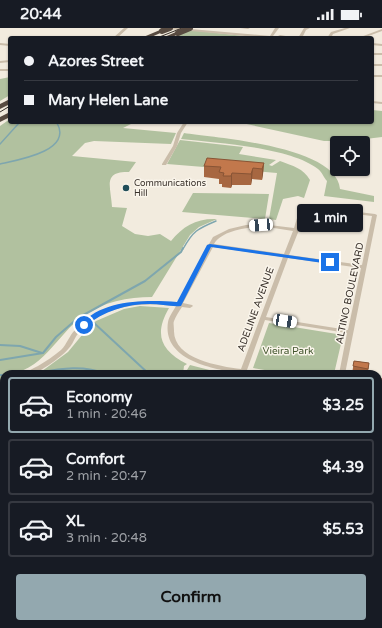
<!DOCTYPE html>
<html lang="en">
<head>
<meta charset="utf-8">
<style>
  :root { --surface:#171b24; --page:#20242c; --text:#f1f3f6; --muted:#9ea1a6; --line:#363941; --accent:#93a8af }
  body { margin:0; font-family:"Varela Round",sans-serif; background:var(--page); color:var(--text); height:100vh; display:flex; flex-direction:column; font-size:15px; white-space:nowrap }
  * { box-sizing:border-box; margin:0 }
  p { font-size:13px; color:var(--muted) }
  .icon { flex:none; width:22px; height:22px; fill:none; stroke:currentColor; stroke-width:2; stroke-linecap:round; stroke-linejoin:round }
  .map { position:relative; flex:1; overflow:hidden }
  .details { position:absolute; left:0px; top:342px; width:382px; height:258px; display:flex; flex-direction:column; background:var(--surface); border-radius:12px 12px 0 0; box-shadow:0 1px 3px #0004 }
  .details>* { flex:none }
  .top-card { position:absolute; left:8px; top:8px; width:366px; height:88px; border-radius:4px; box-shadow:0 1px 3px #0004; display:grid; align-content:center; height:88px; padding:0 16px; background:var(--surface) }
  .buttons { position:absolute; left:330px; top:108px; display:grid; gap:8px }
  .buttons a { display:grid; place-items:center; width:40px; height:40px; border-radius:4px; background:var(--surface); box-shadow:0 1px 3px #0004; font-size:20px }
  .end { position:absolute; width:18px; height:18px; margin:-9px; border:5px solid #1a73e8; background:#fff; box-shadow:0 0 0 2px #fff }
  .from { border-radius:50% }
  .bubble { position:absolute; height:28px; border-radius:4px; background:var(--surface); box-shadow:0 1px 3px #0004; font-size:13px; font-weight:800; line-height:28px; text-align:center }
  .car { position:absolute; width:12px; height:24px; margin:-12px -6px; border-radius:5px; box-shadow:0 0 3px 1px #0007; background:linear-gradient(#fff 24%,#345 0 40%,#fff 0 76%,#345 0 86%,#fff 0) }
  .top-card b { display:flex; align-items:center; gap:14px; height:38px; font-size:15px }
  .top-card b+b { border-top:1px solid var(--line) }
  .top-card i { width:10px; height:10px; background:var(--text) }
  ul { padding:7px 0 0; list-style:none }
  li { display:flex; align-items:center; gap:12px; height:56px; margin:0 8px 6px; padding:0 8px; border:2px solid var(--line); border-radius:4px }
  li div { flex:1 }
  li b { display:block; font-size:15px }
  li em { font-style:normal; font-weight:800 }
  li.active { border-color:var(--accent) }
  li>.icon { width:36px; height:36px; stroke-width:1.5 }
  .button { display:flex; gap:8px; margin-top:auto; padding:8px 16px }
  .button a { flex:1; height:46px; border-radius:4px; background:var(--accent); color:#111; font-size:16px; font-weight:800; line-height:46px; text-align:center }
  .status { display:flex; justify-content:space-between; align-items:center; height:28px; padding:0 20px; background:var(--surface); direction:ltr }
  .status svg { height:11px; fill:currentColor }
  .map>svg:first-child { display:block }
</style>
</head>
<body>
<div class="status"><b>20:44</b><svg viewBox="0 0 49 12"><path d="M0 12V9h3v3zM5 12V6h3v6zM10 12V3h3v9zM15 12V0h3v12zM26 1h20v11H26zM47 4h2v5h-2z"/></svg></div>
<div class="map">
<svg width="382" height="600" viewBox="0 0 382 600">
  <rect width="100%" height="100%" fill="#f2ebde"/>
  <path fill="#b1c19f" d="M190 2 244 8 243 10H171Z
    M10 49V67L0 73V51Z
    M372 82 382 83V109L349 113H324L242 95 243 94H372Z
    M10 91V94H135L123 100 176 105 171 116 94 113 85 115 72 128 136 134 129 144C102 143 111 159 112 179L127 180 122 198 135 206 148 208 160 206 171 213C183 198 197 190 217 191L199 199 190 207 152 269C128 269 103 274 83 288 57 306 42 346 4 346V351L0 352V98Z
    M184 105C217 110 337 118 340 161L374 168V174L324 168 327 153C324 150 322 144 318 141 290 119 217 115 181 111Z
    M180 112 243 119 239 126 276 132 269 137 272 138 280 133C293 138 303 140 310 152L304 170 298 168 283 171 276 192 269 191 277 145 167 136Z
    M193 165 269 166 265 191 182 184Z
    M140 278 169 280C154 306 160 322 187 336L184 338 183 346H38L68 324 87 301 96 293 124 281Z
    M269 295 343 307 334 346H289L253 340Z
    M190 337 225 346H187V342Z
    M4 363V414H0V364Z
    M4 454V596H76L74 600H0V459Z
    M382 584V600H326L340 596H378V585Z"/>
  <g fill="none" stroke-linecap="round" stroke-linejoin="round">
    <path stroke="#7ea6ae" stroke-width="1" d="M56 94 57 96
      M18 96 20 94"/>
    <path stroke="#7ea6ae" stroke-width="1.5" d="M0 116 19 95
      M0 136C18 132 73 123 57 95
      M183 221C193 203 197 201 216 193"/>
    <path stroke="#7ea6ae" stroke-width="2" d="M93 294 149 346
      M0 317 20 318 42 325
      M0 332 43 325 56 309 78 290 145 253 181 224 183 220
      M39 345C62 340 84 337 106 346
      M9 346H12
      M0 347H4"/>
    <path stroke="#7ea6ae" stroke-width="2.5" d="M0 467 4 463
      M0 488 4 485
      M0 502 4 498
      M0 550 4 545"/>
    <path fill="#cabdaa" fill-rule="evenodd" d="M124 0H128L117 10H113Z
      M166 0H179L270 8 275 0H279L273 8 279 9 278 8 280 7 297 10H268L168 1Z
      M240 0H250L248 1Z
      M304 0H310L306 2 302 10H298Z
      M345 0H350L333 6 331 10H327L331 4Z
      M382 1V3L363 10H358Z
      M0 15 10 16V18L0 17Z
      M372 15 382 16V18L372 17Z
      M372 25H382V27H372Z
      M10 32V34L0 35V33Z
      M372 36H382V38H372Z
      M0 41H10V43H0Z
      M372 47H382V49H372Z
      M372 73 382 74V76L372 75Z
      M184 94H188L181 105 177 118 166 137H162V136L173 118 177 105Z
      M301 177 375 186 377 187 345 346H339L347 305 265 292 247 342 259 345 260 346H239V345C212 341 162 332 168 294 169 289 173 283 176 278 147 275 115 275 91 294 86 298 81 302 77 307 74 311 73 316 69 320 63 328 44 341 35 345 32 346 29 346 26 346 29 342 34 340 38 338 46 333 54 328 61 322 67 316 69 308 75 302 101 274 142 270 178 275L208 218 207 217 209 216 213 209 229 201 246 197 261 196 294 200ZM305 180 372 188 362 237 289 227 299 202ZM261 198 293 203 284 226 214 216C222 202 247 200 261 198ZM213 219 283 229 241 341C219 338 173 331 174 302 174 299 173 295 174 293 176 288 179 283 182 279L190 280 193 278 192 277 183 275ZM288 230 361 240 348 302 266 289Z
      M4 355V360L0 361V356Z
      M4 428V434L0 436V430Z
      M382 578V586L378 587V579Z
      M84 596H93L92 600H83Z
      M206 596H215L216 600H207Z
      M321 596H338L337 599 334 600H317L318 597Z"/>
    <path fill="#584b41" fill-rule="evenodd" d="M160 2 165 3 149 10H141Z
      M176 4 181 5 170 10H162Z
      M10 71V76L0 81V76Z
      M10 84V89L0 94V89Z"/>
    <path stroke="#38302a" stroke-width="1" d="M157 10 182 0
      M0 84 10 78"/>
    <path stroke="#584b41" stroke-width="6" d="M162 3 170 0
      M178 5 190 0"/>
  </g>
  <path fill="#a76741" d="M264 135 263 146 262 152 252 151 251 157H232L231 160 222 159V156H219V151L204 149V138Z
    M354 333 369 335 368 346H351H352Z
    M378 350 382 351V510H378Z
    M378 532 382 536V559L379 560 378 559Z"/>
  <path fill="#885435" d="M264 135 263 146 262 152V141Z
    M253 140 252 151 251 157V146Z
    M232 145V157L231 160V148Z
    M378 546H380L378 554Z
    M382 548V559L379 560 381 549Z"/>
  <path fill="#c2784c" stroke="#885435" d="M207 130 264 135 262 141 253 140 251 146 232 145 231 148H223L224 145 219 144 221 139 204 138Z
    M354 333 369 335 368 341 353 338Z
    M378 350 382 351V488L378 487Z
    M379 531 382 536V548L381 549 380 546H378V532Z"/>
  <path fill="#1a73e8" d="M210 216 330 233 333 234 330 236 211 219 181 278C171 279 160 276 150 276 127 276 103 283 86 298L80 297C103 271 146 272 177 274L207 217Z"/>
  <circle fill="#204d58" stroke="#faf5eb" stroke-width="1.5" cx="126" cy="160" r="4"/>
  <g text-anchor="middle" stroke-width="3" stroke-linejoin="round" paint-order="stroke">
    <g font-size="9" fill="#38302a" stroke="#faf5eb" text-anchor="start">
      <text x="134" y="158">Communications<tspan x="134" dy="10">Hill</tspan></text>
    </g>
    <g font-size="10" fill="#38302a" stroke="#faf5eb">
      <text transform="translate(349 265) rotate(-78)" y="4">ALTINO BOULEVARD</text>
      <text transform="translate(255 281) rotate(-70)" y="4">ADELINE AVENUE</text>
    </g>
    <g font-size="10" fill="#42552e" stroke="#faf5eb">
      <text x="288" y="326">Vieira Park</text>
    </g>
  </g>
</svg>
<div class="buttons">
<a><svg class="icon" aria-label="locate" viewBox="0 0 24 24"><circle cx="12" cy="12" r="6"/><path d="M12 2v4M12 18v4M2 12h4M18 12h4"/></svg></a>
</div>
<i class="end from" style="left:84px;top:297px"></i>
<i class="end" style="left:330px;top:234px"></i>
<div class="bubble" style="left:297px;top:176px;width:66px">1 min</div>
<i class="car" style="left:261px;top:197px;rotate:266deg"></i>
<i class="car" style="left:285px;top:293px;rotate:99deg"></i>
<div class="top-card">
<b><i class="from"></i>Azores Street</b>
<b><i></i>Mary Helen Lane</b>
</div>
<section class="details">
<ul>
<li class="active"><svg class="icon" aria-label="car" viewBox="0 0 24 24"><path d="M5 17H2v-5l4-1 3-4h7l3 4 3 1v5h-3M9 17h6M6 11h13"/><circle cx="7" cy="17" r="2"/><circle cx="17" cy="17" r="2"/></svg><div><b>Economy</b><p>1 min · 20:46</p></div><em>$3.25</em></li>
<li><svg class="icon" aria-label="car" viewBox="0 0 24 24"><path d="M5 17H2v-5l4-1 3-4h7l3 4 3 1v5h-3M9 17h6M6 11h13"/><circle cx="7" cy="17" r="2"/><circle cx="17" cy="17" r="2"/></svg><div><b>Comfort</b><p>2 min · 20:47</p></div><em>$4.39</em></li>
<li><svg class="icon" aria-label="car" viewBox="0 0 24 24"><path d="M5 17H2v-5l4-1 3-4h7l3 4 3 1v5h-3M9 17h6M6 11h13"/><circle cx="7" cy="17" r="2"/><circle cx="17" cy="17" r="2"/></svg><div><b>XL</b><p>3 min · 20:48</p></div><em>$5.53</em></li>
</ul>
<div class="button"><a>Confirm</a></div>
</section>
</div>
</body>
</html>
